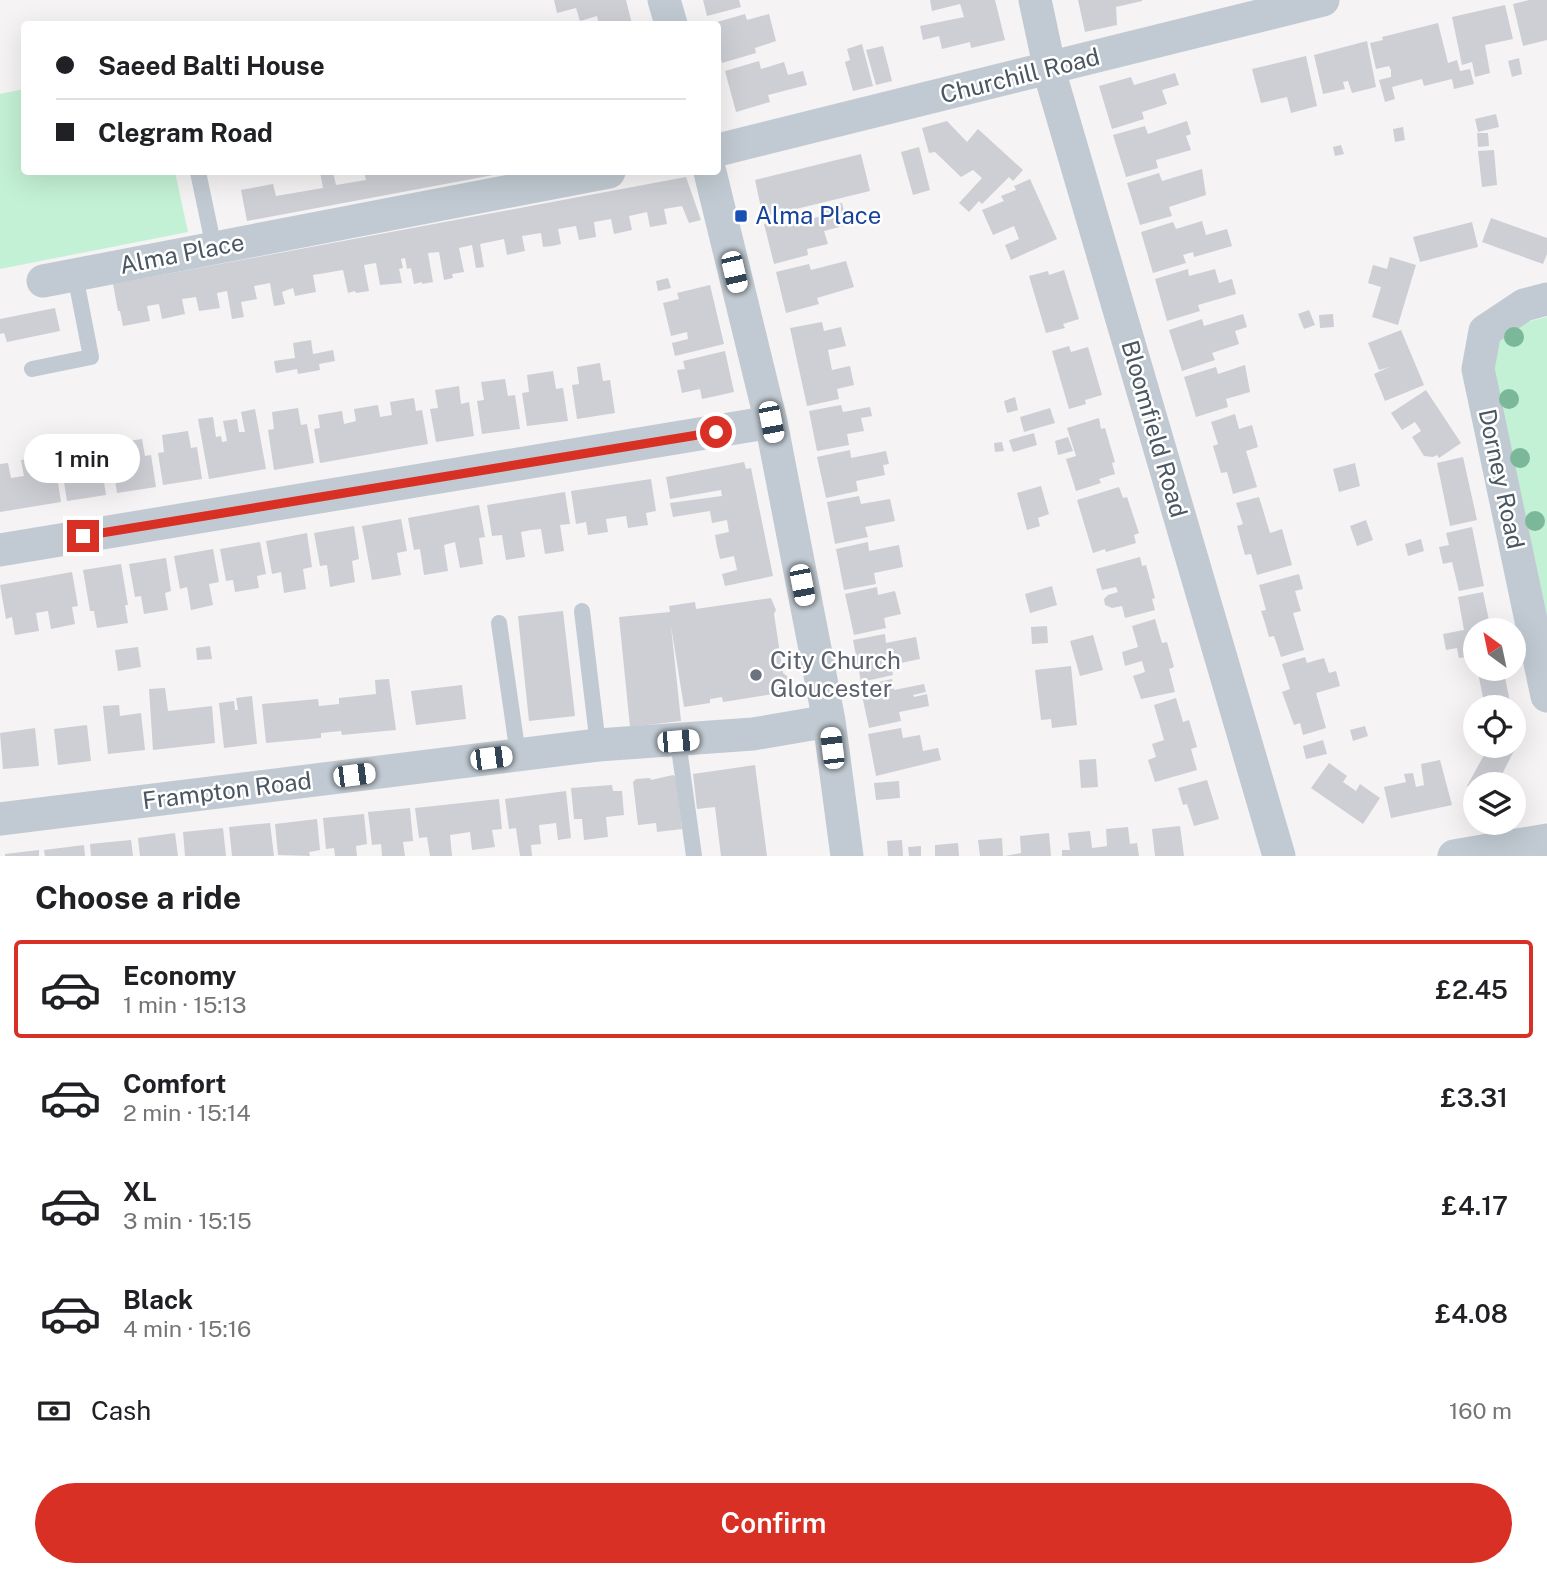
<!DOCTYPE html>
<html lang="en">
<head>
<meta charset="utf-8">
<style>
  :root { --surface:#fff; --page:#f2f2f2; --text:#202124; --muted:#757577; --line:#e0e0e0; --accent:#d93025 }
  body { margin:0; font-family:"Public Sans",sans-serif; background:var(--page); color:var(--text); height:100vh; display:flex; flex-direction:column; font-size:26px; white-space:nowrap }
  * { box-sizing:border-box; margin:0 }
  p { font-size:23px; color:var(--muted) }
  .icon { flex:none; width:38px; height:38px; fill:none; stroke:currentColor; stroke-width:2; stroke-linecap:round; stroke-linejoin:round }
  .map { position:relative; height:856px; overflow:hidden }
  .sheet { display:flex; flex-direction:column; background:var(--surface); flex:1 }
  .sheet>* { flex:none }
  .guide { position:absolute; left:21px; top:21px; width:700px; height:154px; border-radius:7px; box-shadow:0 7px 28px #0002; display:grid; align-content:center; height:154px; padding:0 35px; background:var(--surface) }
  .needle { width:46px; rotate:327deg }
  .buttons { position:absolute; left:1463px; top:618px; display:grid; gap:14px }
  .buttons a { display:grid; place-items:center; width:63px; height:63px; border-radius:50%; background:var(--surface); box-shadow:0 7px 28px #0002; font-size:35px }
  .end { position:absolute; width:32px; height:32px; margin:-16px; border:9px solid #d93025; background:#fff; box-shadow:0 0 0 4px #fff }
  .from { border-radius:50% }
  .bubble { position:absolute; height:49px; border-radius:24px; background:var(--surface); box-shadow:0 7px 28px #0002; font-size:23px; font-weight:600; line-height:49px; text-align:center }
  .car { position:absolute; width:21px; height:42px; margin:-21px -10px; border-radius:9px; box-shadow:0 0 5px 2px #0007; background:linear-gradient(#fff 24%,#345 0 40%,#fff 0 76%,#345 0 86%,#fff 0) }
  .guide b { display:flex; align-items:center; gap:24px; height:66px; font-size:26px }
  .guide b+b { border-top:2px solid var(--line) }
  .guide i { width:18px; height:18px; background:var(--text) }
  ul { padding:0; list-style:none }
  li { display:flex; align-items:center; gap:21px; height:98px; margin:0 14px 10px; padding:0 21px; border:4px solid transparent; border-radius:7px }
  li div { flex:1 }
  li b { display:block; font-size:26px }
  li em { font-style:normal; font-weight:600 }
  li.selected { border-color:var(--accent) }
  li>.icon { width:63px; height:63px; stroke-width:1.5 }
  h2 { padding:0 35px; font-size:32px; line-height:84px }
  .pay { display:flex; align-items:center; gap:18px; height:77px; padding:0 35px; font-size:26px }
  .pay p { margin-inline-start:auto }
  .button { display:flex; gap:14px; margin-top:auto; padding:14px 35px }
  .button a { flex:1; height:80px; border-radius:42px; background:var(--accent); color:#fff; font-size:28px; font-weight:600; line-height:80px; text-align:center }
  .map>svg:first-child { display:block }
</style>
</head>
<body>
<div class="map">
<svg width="1547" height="856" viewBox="0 0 1547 856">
  <rect width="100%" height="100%" fill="#f5f3f3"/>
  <path fill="#c3f1d5" d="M24 89V172H175L188 232 0 269V94Z
    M1547 317V643L1493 372 1501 336 1522 323Z"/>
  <path fill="#cdcfd5" d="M554 0H626L632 24H599L597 16 580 21 576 8 557 13Z
    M703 0H739L741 7 707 16Z
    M930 0H995L1005 40 971 48 970 42 942 49 939 36 923 40 920 26 964 17 960 4 932 11Z
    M1078 0H1142V1L1116 7 1117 25 1085 32Z
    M1529 0H1547V40L1523 46 1513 4Z
    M1505 5 1513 39 1485 45 1490 73 1475 77 1472 62 1462 65 1452 17Z
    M745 14 747 20 769 14 776 41 755 48 756 53 722 63 718 46V24H710Z
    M1438 23 1448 63 1457 60 1460 71 1470 69 1474 84 1454 89 1452 79 1424 86 1422 79 1392 87 1395 99 1385 102 1379 80 1391 77V70L1389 66 1376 69 1370 43 1383 40 1382 37Z
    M1367 41 1376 87 1352 93 1348 81 1343 82 1345 89 1323 94 1314 55Z
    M862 44 873 86 853 91 845 62 850 60 847 49Z
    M883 46 892 81 876 85 866 50Z
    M1306 56 1317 106 1291 113 1287 97 1261 103 1252 69Z
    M1519 58 1522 74 1512 77 1508 61Z
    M759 61 761 69 784 62 788 75 803 71 807 85 768 95 770 102 736 112 725 71Z
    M1175 73 1179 85 1162 90 1167 104 1142 112 1144 119 1112 129 1099 86 1131 77 1134 85Z
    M1496 114 1499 127 1478 132 1475 119Z
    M947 121 967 142 978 129 1023 170 1013 181 1009 177 982 204 979 201 969 212 959 203 982 178 973 170 961 177 935 152 929 153 922 128Z
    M1187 121 1191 134 1186 136 1191 150 1156 160 1158 168 1126 177 1113 135 1145 126 1148 134Z
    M1403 127 1405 140 1395 142 1393 129Z
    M1477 133H1488L1489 146 1478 147Z
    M1341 145 1344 154 1335 156 1333 147Z
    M919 147 930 190 913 195 901 152Z
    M1494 150 1497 185 1482 187 1478 151Z
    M861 154 870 191 763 217 755 180Z
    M1202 169 1206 195 1169 207 1172 216 1140 225 1127 183 1159 173 1162 181Z
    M320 172H333L336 185 366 180 364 172H395V174L408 172 504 173 247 221 241 190 273 184 276 196 323 188Z
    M686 177 701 220 689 223 682 206 664 209 667 224 650 227 647 212 629 216 632 230 614 234 611 219 594 222 596 237 579 240 576 226 558 229 561 244 552 246 543 247 541 233 522 236 525 251 507 255 504 239 480 244 484 267 476 268 472 245 459 248 464 272 452 274 453 278 444 280 439 252 428 253 433 282 422 284V282L414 284 411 268 407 269 405 258 401 259 403 268 399 269 402 283 380 285 376 263 364 265 369 291 356 293 355 291 348 293 343 270 313 275 316 292 295 296 293 288 287 290 282 292 285 304 274 306 270 283 254 286 257 299 241 302 244 317 232 319 227 291 217 293 220 308 199 311 196 297 182 299 185 314 162 319 159 304 147 306 150 321 123 326 120 311H118L113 284Z
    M1030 179 1057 239 1011 260 1005 245 1019 239 1014 226 993 235 982 210 1004 201 1001 196 1016 190 1014 186Z
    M842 203 847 225 824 231 828 244 807 249 808 255 774 264 764 224 799 216 800 222 821 216 819 208Z
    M1491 218 1547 238V254L1543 264 1482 242Z
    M1202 221 1206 235 1227 229 1232 246 1194 257 1193 252 1183 255 1186 263 1153 273 1141 232 1173 222 1176 229Z
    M1472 222 1478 247 1420 262 1413 237Z
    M1390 257 1416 265 1398 325 1372 317 1381 287 1368 283 1373 265 1387 269Z
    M846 261 854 287 817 298 819 304 786 313 776 272 809 264 811 270Z
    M1188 269 1189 276 1215 269 1219 283 1232 279 1236 294 1198 305 1200 311 1167 321 1155 279Z
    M1064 270 1079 319 1063 324 1065 328 1046 333 1029 276 1048 271 1049 275Z
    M668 278 671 288 658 291 656 281Z
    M710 285 724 344 675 356 672 343 688 339 687 332 671 336 663 303 679 299 677 293Z
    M55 308 60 331 7 342 4 333 0 334V319Z
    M1309 310 1315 325 1304 329 1298 314Z
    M1243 314 1247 327 1235 331 1239 344 1212 353 1215 360 1182 371 1169 330 1202 319 1204 326Z
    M1333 314 1334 327 1320 328 1319 315Z
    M822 322 824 331 841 327 846 346 828 350 832 370 850 366 854 385 837 389 839 399 807 406 790 328Z
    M1401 330 1424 385 1385 401 1374 374 1389 367 1379 370 1368 343Z
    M311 340 313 354 333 350 335 361 319 364 320 370 298 374 297 369 276 373 274 361 295 358 293 343Z
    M1069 346 1071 352 1088 347 1102 395 1085 400 1086 404 1069 409 1052 351Z
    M725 351 734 392 702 399 700 389 682 393 677 370 685 369 683 361Z
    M600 363 603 381 610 380 615 413 577 419 572 385 579 384 577 367Z
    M1245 365 1250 392 1226 399 1228 407 1196 417 1184 377 1216 367 1218 374Z
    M553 371 556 389 563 388 568 421 527 426 522 393 529 392 527 375Z
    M505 379 508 396 515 395 520 429 482 434 477 401 484 400 481 382Z
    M459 386 461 404 469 402 474 436 436 442 430 409 438 408 435 390Z
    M1426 390 1461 443 1439 458 1437 455 1433 457 1424 456 1412 437 1421 431 1415 422 1402 430 1391 413Z
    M1015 397 1018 410 1007 413 1004 401Z
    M414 398 416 411 422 410 428 444 320 463 314 429 320 428 318 415 342 411 344 424 356 421 354 409 378 405 380 417 392 415 390 402Z
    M841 405 843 412 870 407 872 416 861 418 864 431 847 434 849 445 817 451 809 411Z
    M298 408 301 425 307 424 314 463 274 470 268 430 274 429 272 412Z
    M1050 408 1055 423 1024 432 1020 417Z
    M255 409 266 469 209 479 198 419 213 417 216 437 221 436 222 442 227 441 223 421 237 419 239 432H245L241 412Z
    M1235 414 1239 429 1252 425 1258 447 1246 451 1257 487 1233 494 1227 472 1221 473 1213 446 1218 444 1211 422Z
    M1099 418 1101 429 1105 428 1115 462 1112 463 1115 474 1099 479 1101 483 1076 491 1066 459 1076 456 1067 428Z
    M188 431 191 448 197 447 202 479 163 485 158 453 164 452 162 435Z
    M1034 433 1037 445 1013 452 1009 440Z
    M1068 437 1073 451 1058 455 1055 441Z
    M142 439 145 456 151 455 156 487 117 493 112 461 118 460 115 443Z
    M1002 442 1004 451 995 452 994 443Z
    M92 446 94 463 101 462 106 495 67 501 62 469 68 468 65 451Z
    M850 450 851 458 886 451 889 464 883 465 885 475 856 481 858 491 826 498 817 457Z
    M47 456 49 471 56 470 61 502 0 512V464L8 463 11 478 24 476 21 460Z
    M1463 457 1477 520 1450 526 1437 463Z
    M744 462 746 469 751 468 773 576 725 586 722 574 737 570 734 556 720 559 717 547 715 535 729 532 727 520 712 523 710 511 673 517 670 503 722 496 721 490 670 499 666 477Z
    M1355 463 1360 486 1339 492 1333 469Z
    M651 479 656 511 646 513 648 525 628 528 626 516 606 519 608 532 588 535 586 522 576 524 571 491Z
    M1041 486 1049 514 1038 518 1040 526 1027 530 1017 493Z
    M1119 487 1123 498 1127 497 1139 533 1134 535 1136 543 1106 552 1105 549 1093 553 1077 500Z
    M565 492 570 524 560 525 564 551 545 554 541 529 531 530 521 532 525 557 506 560 502 535 492 536 487 505Z
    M859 496 861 504 890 499 895 521 865 527 868 537 835 544 827 502Z
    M1259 497 1270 533 1282 529 1292 565 1257 575 1251 554 1245 555 1241 541 1237 526 1243 524 1236 503Z
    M479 505 485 537 479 538 483 564 460 568 455 542 444 545 448 571 424 575 420 549 414 550 408 518Z
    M401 519 407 551 397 553 401 575 372 580 362 526Z
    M1366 520 1373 540 1357 546 1350 526Z
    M354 526 359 559 352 561 355 582 330 587 327 565 320 566 314 533Z
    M1472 527 1484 586 1459 591 1452 562 1443 564 1439 547 1449 545 1446 533Z
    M307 533 312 567 303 569 306 589 284 593 281 572 272 574 266 541Z
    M1421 539 1424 551 1408 556 1405 544Z
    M260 542 266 574 257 576 259 588 235 592 233 580 226 581 220 549Z
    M868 542 869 551 899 545 903 567 874 573 876 584 844 590 836 549Z
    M213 549 219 582 209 584 213 605 191 610 187 587 180 589 174 556Z
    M1140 557 1142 566 1146 565 1155 598 1152 599 1155 610 1125 618 1122 606 1112 608 1105 605 1104 599 1108 595 1118 592 1116 587 1102 590 1096 569Z
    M166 558 171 591 165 593 168 610 144 614 141 596 135 597 129 564Z
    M121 564 128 605H125L128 623 97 628 94 611H90L83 570Z
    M72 572 78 606 72 607 75 624 51 629 48 611 36 613 39 631 15 635 12 617 6 619 0 585Z
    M1299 574 1303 589 1295 591 1301 611 1293 613 1304 650 1281 657 1274 636 1269 637 1265 623 1261 611 1266 610 1259 585Z
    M1052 586 1057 605 1030 613 1025 594Z
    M877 587 878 595 895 591 901 614 884 618 886 628 854 635 845 594Z
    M1483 592 1491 630H1475V656L1459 658 1457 648 1446 650 1443 634 1464 630 1458 597Z
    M771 598 776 610 774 614 783 673 788 677 784 685 786 692 723 702 722 697 710 699V703L684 707 671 626 681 721 630 727 619 617 670 612 669 606 695 602 696 609Z
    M563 611 575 716 529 721 518 616Z
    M1155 619 1162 643 1167 642 1174 667 1169 669 1175 692 1141 699 1133 676 1145 672 1142 661 1125 666 1122 652 1138 647 1132 626Z
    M1047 626 1048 643 1032 644 1031 627Z
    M885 634 886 643 916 637 920 659 891 665 893 675 861 682 853 640Z
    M1093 635 1103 670 1080 676 1070 641Z
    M210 646 212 659 197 660 196 648Z
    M138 647 141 667 118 671 115 650Z
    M1305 657 1307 663 1324 658 1329 673 1336 671 1340 686 1316 693 1326 728 1303 735 1300 723 1294 725 1282 692 1290 689 1282 664Z
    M1071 666 1077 725 1052 728 1051 719 1041 720 1035 670Z
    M1477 668H1503L1511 707H1485Z
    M389 679 396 730 342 735 341 731 321 733V738L266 743 262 704 318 699 319 706 339 704V698L376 694 375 680Z
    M892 679 894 690 924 684 926 692 913 695 914 697 927 694 929 706 899 712 901 721 869 728 860 686Z
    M462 685 466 719 416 725 411 691Z
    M165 688 168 711 212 706 215 743 153 750 149 689Z
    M252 696 257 744 224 748 219 703 234 701 235 710H238L236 698Z
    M1176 698 1183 722 1189 720 1197 747 1191 749 1197 770 1155 782 1148 760 1156 757 1152 744 1164 740 1154 705Z
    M119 705 120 716 141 713 145 750 108 754 103 706Z
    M87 725 91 761 58 765 54 729Z
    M1365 726 1368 736 1353 741 1350 730Z
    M35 728 39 766 3 769 0 733Z
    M901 728 903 738 920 735 923 751 938 748 941 760 876 776 868 734Z
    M1323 740 1327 754 1306 759 1303 746Z
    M1514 740 1518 743 1497 784H1475V790L1467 786 1489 746H1514Z
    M1096 759 1098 787 1081 788 1079 760Z
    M1440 760 1452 805 1391 818 1384 787 1406 782 1404 774 1413 773 1416 787 1424 785 1421 764Z
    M1329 763 1347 776 1343 782 1356 791 1360 784 1380 798 1363 824 1311 788Z
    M755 765 767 856H721L715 807 697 809 693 774Z
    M673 775 676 777 682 829 657 832 656 823 638 825 633 782 636 779 650 778 651 780Z
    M1207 780 1219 819 1194 826 1187 804 1183 805 1178 788Z
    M899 781 900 798 876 800 874 783Z
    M612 785 613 791H622L624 815 606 817 608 837 584 840 582 819H574L571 788Z
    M566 791 571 838 558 840 556 823 539 825 541 844 531 845 532 856H520L516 828 509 829 505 799Z
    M499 799 502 829 492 830 495 847 472 850 470 832 450 835 452 856H430L427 837 419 838 415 808Z
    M410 808 413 841 403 842 405 856H382L381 844 372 845 368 812Z
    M364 814 367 844 356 846 357 856H335L334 848 326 849 323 818Z
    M317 819 320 850 309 852 310 856 278 855 275 824Z
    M270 823 274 856H232L229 827Z
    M1180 826 1184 856H1155L1152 829Z
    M1128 827 1130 844 1137 843 1139 856H1062V850H1070L1068 833 1090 831 1092 848 1100 847 1107 846 1106 829Z
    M223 828 226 856H185L183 832Z
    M175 833 178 856H140L138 838Z
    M1049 833 1051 856H1005L1021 853 1020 836Z
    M1002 838 1003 856H980L978 840Z
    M131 840 133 856H91L90 844Z
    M902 840 903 856H888L887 841Z
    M958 843 959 856H935V845Z
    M84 845 85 856H45L44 850Z
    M921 846V856H909L908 847Z
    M39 850V856H5V854Z"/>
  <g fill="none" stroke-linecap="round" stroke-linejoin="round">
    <path stroke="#c1cad2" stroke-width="16" d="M198 172 214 248
      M32 369 91 357 75 275
      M582 611 598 745
      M499 623 518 755
      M678 741 694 856"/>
    <path stroke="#c1cad2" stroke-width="33" d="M664 0 671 24
      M1035 0 1053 84 1279 856
      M718 150 1323 0
      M710 172 771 422 829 721 847 856
      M43 281 609 172
      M1547 299 1524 305 1485 331 1478 369 1547 696
      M0 550 771 422
      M0 819 598 745 753 734 829 721
      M1454 856 1547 840"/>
  </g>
  <g fill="#7bb799">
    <circle cx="1514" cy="337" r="10"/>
    <circle cx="1509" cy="399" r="10"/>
    <circle cx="1520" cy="458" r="10"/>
    <circle cx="1535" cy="521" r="10"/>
  </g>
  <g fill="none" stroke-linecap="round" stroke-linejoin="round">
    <path stroke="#d93025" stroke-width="9" d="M83 536 716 432"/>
  </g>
  <rect fill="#1a4fb4" stroke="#fff" stroke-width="2.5" x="734" y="209" width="14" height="14" rx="3.5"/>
  <circle fill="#6b7280" stroke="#fff" stroke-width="2.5" cx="756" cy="675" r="7"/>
  <g text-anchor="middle" stroke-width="5" stroke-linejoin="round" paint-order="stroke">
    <g font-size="24" fill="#4a5661" stroke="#fff">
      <text transform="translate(1020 76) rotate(-14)" y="8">Churchill Road</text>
      <text transform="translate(182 254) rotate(-11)" y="8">Alma Place</text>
      <text transform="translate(1154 429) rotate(74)" y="8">Bloomfield Road</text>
      <text transform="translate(1501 479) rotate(78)" y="8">Dorney Road</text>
      <text transform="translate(227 791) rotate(-7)" y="8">Frampton Road</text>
    </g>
    <g font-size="24" fill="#164399" stroke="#fff" text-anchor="start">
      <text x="755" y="224">Alma Place</text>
    </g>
    <g font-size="24" fill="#5b616d" stroke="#fff" text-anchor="start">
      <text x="770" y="669">City Church<tspan x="770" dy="28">Gloucester</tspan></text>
    </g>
  </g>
</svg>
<div class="buttons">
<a><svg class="needle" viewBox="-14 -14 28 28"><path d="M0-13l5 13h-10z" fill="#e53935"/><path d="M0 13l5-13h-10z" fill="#757577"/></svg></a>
<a><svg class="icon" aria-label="locate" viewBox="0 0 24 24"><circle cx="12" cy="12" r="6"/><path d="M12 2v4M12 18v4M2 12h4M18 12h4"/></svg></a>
<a><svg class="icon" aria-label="layers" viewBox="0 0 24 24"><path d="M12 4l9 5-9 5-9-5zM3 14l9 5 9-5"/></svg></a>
</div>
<i class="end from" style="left:716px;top:432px"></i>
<i class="end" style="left:83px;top:536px"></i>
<div class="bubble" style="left:24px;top:434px;width:116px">1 min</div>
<i class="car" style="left:734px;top:272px;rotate:167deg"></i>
<i class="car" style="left:771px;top:422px;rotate:169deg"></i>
<i class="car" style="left:802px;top:585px;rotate:169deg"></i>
<i class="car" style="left:678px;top:741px;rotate:85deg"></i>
<i class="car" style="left:832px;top:748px;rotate:353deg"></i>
<i class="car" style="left:491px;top:758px;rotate:83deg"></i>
<i class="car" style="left:354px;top:775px;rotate:83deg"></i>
<div class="guide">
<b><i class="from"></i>Saeed Balti House</b>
<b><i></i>Clegram Road</b>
</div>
</div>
<section class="sheet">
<h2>Choose a ride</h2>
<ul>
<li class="selected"><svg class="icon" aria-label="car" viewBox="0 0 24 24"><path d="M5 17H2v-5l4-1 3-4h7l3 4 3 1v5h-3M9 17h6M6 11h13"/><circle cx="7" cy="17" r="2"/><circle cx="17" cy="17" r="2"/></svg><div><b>Economy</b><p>1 min · 15:13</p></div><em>£2.45</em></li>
<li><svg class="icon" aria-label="car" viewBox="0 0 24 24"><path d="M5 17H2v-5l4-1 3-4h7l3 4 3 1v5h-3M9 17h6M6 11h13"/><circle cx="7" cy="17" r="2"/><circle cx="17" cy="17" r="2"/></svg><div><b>Comfort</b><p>2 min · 15:14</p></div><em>£3.31</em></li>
<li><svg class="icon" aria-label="car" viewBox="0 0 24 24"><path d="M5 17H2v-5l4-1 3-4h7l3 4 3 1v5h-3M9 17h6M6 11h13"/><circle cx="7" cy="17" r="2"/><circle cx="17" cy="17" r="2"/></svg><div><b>XL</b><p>3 min · 15:15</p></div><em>£4.17</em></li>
<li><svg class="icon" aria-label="car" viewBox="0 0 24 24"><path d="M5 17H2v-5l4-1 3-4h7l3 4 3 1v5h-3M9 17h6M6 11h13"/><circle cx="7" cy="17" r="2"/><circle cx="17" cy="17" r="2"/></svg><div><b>Black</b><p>4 min · 15:16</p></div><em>£4.08</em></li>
</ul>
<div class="pay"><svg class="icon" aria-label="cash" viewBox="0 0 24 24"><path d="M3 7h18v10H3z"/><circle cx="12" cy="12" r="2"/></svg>Cash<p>160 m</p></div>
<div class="button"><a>Confirm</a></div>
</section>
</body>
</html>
